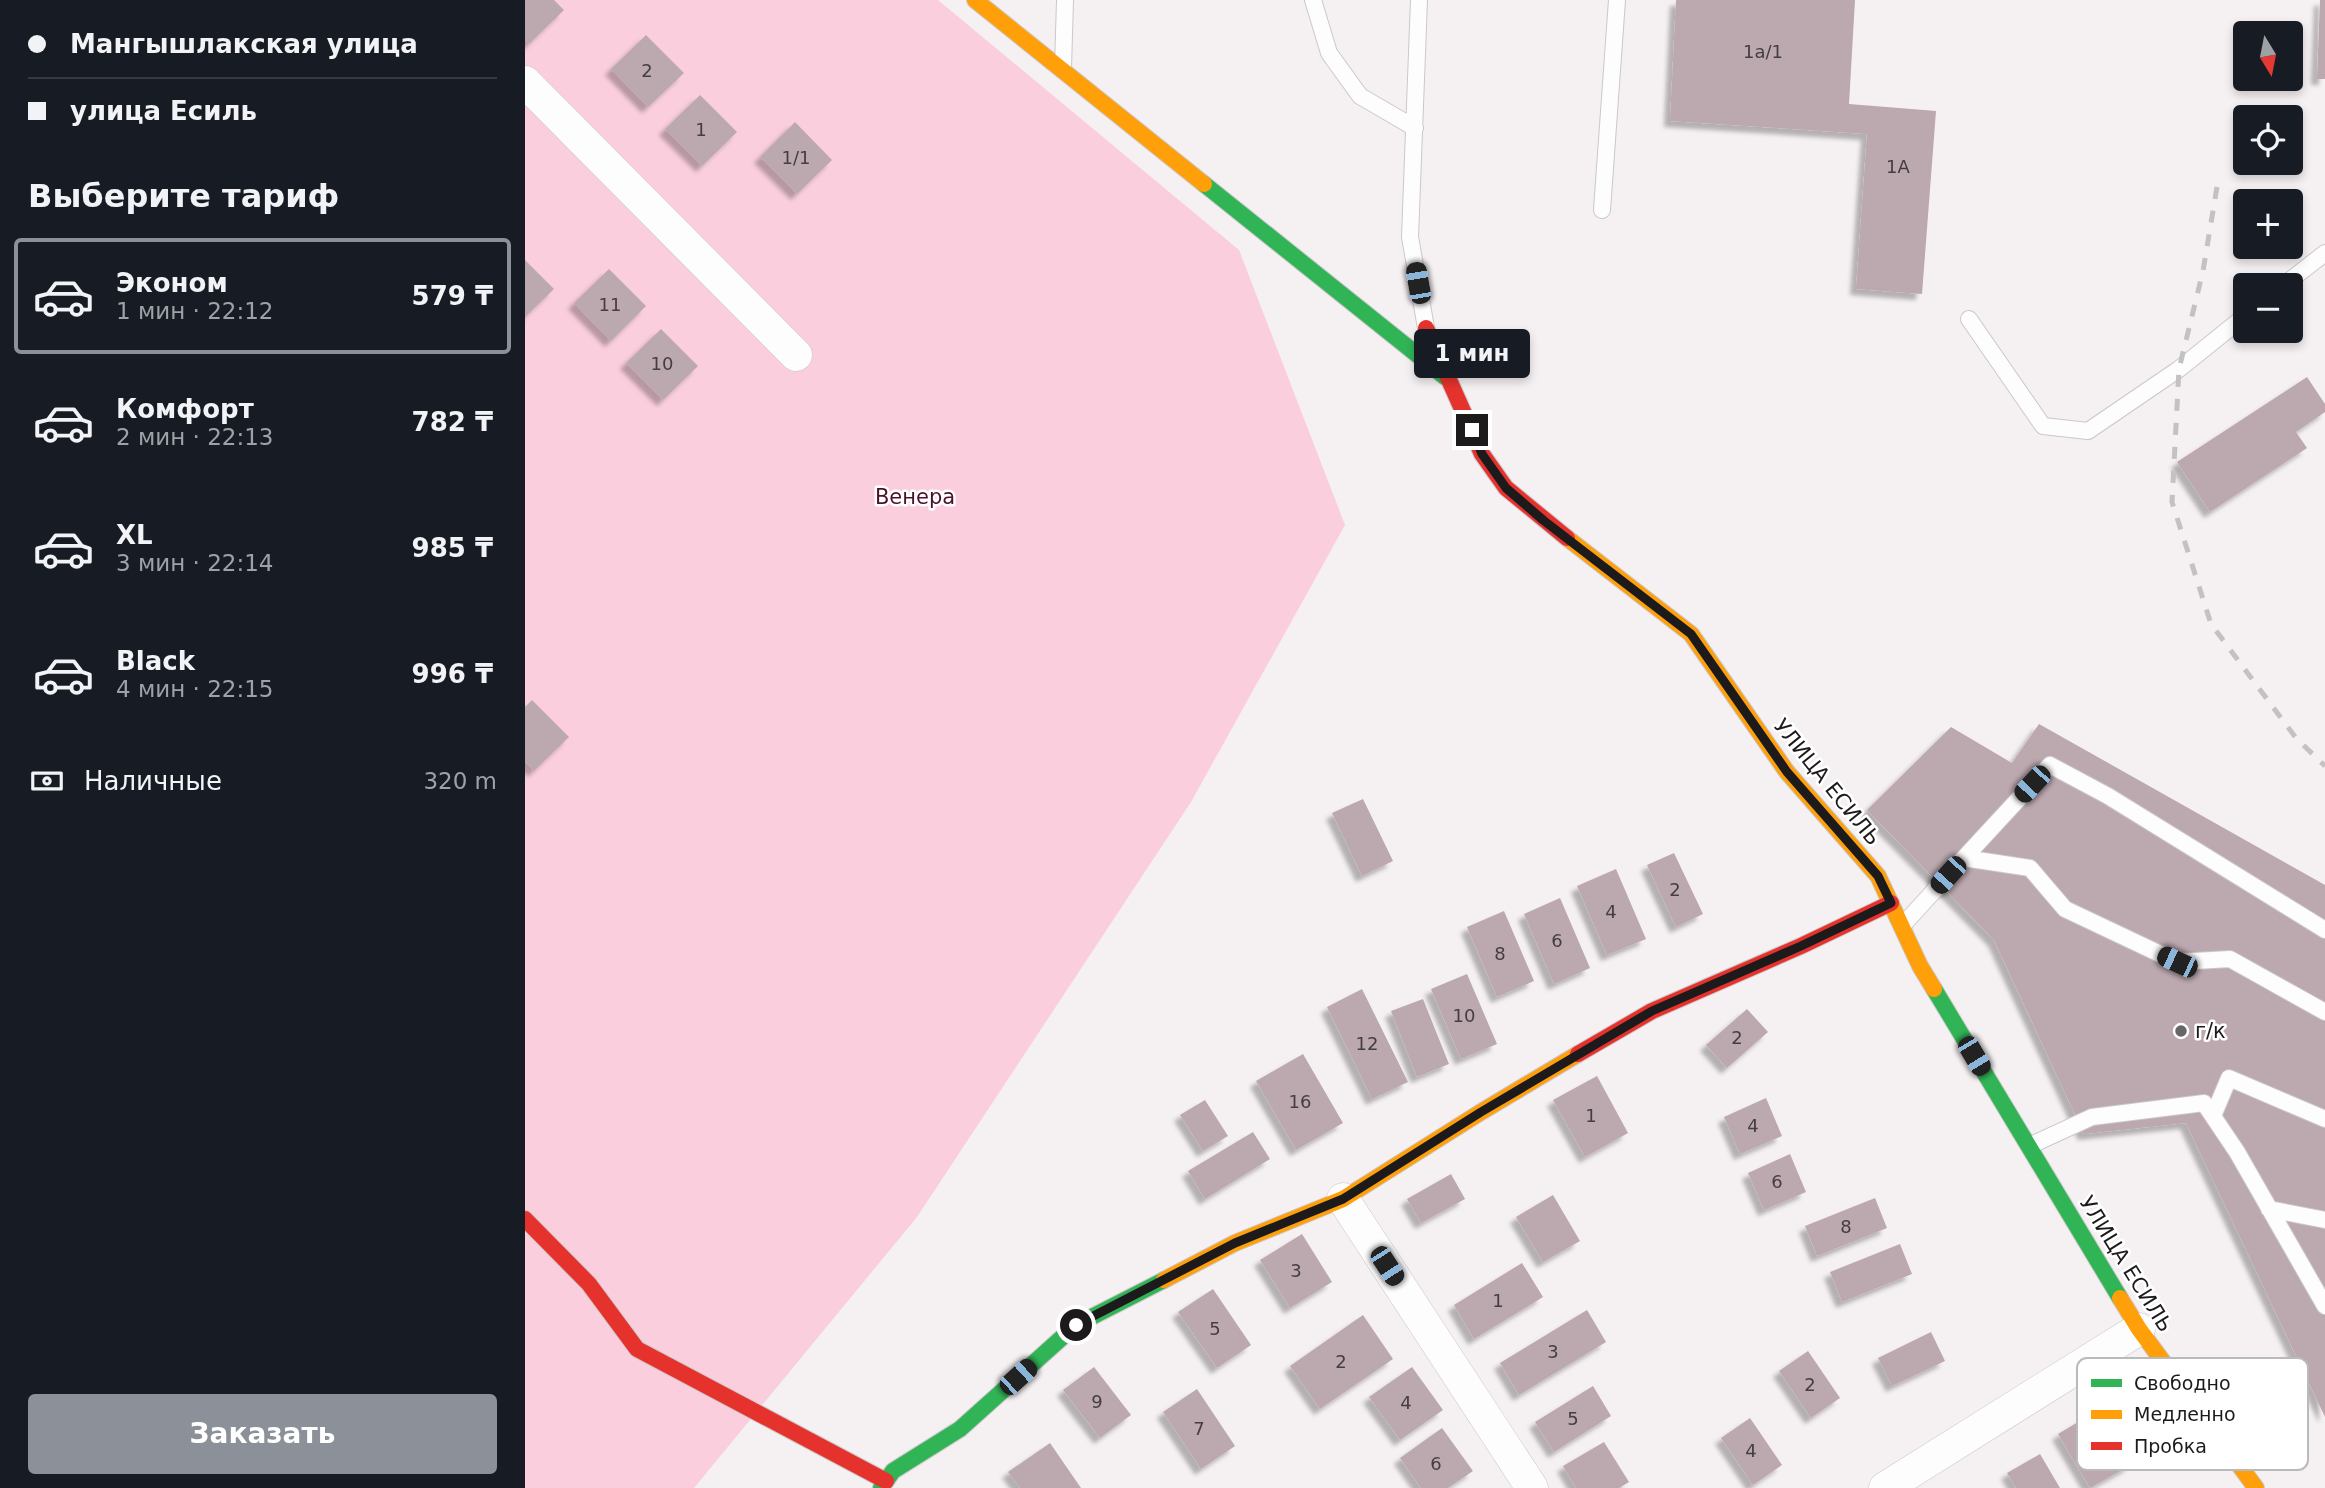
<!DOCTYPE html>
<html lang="ru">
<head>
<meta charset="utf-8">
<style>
  :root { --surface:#171b24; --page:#242831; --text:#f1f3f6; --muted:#9ea1a6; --line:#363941; --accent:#8c9099 }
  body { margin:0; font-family:"DejaVu Sans",sans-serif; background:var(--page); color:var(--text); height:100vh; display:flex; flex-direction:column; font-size:26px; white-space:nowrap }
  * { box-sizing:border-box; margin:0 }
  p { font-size:23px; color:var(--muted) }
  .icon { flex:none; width:38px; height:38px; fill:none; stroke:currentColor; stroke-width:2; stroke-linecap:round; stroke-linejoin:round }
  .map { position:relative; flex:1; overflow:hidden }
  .panel { display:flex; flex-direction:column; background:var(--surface); width:525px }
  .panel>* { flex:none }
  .guide { display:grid; align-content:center; height:154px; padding:0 28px; background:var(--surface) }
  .needle { width:46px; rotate:170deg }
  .fabs { position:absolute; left:1708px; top:21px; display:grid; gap:14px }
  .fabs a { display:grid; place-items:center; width:70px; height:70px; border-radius:7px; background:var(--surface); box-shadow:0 4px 10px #0003; font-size:35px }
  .end { position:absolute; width:32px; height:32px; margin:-16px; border:9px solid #1c1a1b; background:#fff; box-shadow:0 0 0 4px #fff }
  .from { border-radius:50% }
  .bubble { position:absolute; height:49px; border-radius:7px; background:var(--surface); box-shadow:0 4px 10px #0003; font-size:23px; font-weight:700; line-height:49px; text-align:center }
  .car { position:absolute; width:21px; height:42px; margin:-21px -10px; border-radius:9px; box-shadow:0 0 5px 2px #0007; background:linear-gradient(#222 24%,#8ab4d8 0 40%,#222 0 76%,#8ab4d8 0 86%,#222 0) }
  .guide b { display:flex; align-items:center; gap:24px; height:66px; font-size:26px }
  .guide b+b { border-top:2px solid var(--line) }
  .guide i { width:18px; height:18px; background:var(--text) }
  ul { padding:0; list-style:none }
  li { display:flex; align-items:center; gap:21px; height:116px; margin:0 14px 10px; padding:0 14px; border:4px solid transparent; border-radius:7px }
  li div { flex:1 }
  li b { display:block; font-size:26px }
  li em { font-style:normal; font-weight:700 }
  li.selected { border-color:var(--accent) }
  li>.icon { width:63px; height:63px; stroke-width:1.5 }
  h2 { padding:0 28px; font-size:32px; line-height:84px }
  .pay { display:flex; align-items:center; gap:18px; height:77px; padding:0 28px; font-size:26px }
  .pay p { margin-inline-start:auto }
  .action { display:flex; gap:14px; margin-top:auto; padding:14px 28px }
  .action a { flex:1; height:80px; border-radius:7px; background:var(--accent); color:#fff; font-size:28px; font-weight:700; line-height:80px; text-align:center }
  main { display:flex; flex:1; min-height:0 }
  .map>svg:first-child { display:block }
</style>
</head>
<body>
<main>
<section class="panel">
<div class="guide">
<b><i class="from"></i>Мангышлакская улица</b>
<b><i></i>улица Есиль</b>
</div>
<h2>Выберите тариф</h2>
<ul>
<li class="selected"><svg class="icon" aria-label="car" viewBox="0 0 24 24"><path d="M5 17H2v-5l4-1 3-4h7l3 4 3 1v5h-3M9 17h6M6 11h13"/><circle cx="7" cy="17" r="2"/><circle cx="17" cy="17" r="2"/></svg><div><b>Эконом</b><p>1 мин · 22:12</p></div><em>579 ₸</em></li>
<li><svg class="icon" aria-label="car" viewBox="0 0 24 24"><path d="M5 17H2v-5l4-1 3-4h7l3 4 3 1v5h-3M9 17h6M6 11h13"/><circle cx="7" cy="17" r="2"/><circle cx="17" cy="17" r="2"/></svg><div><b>Комфорт</b><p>2 мин · 22:13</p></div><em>782 ₸</em></li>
<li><svg class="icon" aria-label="car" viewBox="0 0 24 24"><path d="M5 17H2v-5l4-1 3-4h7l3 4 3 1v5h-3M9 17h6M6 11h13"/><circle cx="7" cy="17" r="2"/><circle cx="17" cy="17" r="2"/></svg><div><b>XL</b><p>3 мин · 22:14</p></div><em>985 ₸</em></li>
<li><svg class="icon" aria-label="car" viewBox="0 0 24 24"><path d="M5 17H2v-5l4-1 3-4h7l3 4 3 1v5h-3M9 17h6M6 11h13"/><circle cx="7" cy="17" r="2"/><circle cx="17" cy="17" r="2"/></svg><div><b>Black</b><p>4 мин · 22:15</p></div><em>996 ₸</em></li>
</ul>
<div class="pay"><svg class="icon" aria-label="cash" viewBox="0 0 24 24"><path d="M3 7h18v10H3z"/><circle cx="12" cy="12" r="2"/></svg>Наличные<p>320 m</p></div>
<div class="action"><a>Заказать</a></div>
</section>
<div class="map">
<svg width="1800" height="1488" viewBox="0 0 1800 1488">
  <defs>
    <filter id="shadow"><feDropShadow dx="-6" dy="6" stdDeviation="2" flood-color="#0004"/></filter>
  </defs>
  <rect width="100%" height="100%" fill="#f5f0f2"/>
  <path fill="#facedd" d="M0 0H413L714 250 820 525 666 802 392 1217 169 1488H0Z"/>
  <path fill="#bca8af" filter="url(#shadow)" d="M0 0H29L39 10 4 44 0 40Z
    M1151 0H1330L1324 104 1411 111 1397 294 1331 289 1342 134 1145 121Z
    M1795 0H1800V79H1792Z
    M121 35 159 73 123 107 86 69Z
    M175 95 212 132 177 166 140 129Z
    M270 122 307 160 272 194 235 157Z
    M0 260 29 289 0 317Z
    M84 269 121 306 86 341 49 303Z
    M136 329 173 366 138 400 101 363Z
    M1782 377 1800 404V412L1771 432 1782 448 1685 512 1652 462Z
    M7 700 44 737 9 771 0 762V707Z
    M1514 724 1800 885V1417L1661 1123 1559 1134 1469 940 1342 810 1426 727 1487 763Z
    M838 799 868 861 837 876 807 813Z
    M1149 853 1178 914 1151 927 1122 865Z
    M1091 869 1121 939 1082 955 1052 886Z
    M1035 898 1065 968 1029 984 999 914Z
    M979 911 1009 981 972 997 942 927Z
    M942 974 972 1044 936 1059 906 989Z
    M837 989 883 1082 847 1099 802 1007Z
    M898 999 924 1064 892 1077 866 1011Z
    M1222 1009 1243 1032 1202 1068 1181 1045Z
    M778 1054 818 1123 771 1150 731 1081Z
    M1072 1076 1103 1133 1060 1157 1028 1100Z
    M1241 1098 1257 1136 1215 1154 1199 1117Z
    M680 1100 703 1136 678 1151 655 1115Z
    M728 1132 745 1159 680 1199 663 1171Z
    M1265 1154 1281 1192 1239 1210 1223 1173Z
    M926 1174 940 1199 896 1223 882 1199Z
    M1028 1195 1055 1241 1018 1262 991 1217Z
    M1350 1198 1362 1228 1292 1256 1280 1226Z
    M777 1234 807 1282 765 1308 735 1260Z
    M1375 1244 1387 1274 1317 1302 1305 1272Z
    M997 1263 1018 1297 949 1339 929 1305Z
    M688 1289 726 1345 692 1368 653 1312Z
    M1062 1310 1081 1342 994 1395 975 1363Z
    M838 1315 868 1359 795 1409 765 1366Z
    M1406 1332 1420 1361 1367 1386 1353 1358Z
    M1283 1351 1315 1398 1286 1418 1254 1371Z
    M569 1367 606 1415 575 1438 538 1390Z
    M887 1367 918 1410 875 1440 844 1397Z
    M1068 1386 1086 1416 1029 1452 1010 1422Z
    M672 1389 710 1446 676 1469 638 1412Z
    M1573 1410 1606 1465 1565 1488 1533 1434Z
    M1225 1418 1257 1465 1228 1485 1196 1438Z
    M917 1428 948 1471 923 1488H896L875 1458Z
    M1079 1442 1104 1482 1094 1488H1051L1038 1466Z
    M525 1443 556 1488H495L483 1472Z
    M1515 1454 1535 1488H1491L1482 1473Z"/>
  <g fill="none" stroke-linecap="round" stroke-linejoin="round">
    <g stroke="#cbc8c9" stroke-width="18">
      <path id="lane" d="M788 0 804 53 835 96 890 128
        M894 0 885 237 901 328
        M538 68 540 0
        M1077 210 1092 0
        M1759 285 1800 253
        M1444 319 1518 426 1563 431 1654 369 1720 316
        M1439 858 1525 765 1583 796 1800 930
        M1377 926 1439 858 1505 868 1540 909 1652 962 1705 959 1800 1012
        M1688 1116 1704 1078 1800 1119
        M1504 1146 1567 1117 1679 1103 1712 1152 1800 1306
        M1744 1209 1800 1220"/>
    </g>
    <g stroke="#cbc8c9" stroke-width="33">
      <path id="street" d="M0 82 271 355
        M818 1199 1007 1488
        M1360 1488 1614 1329"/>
    </g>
    <g stroke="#cbc8c9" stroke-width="18">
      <path id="fast" d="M679 184 920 377
        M1409 989 1595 1298
        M356 1488 368 1471 435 1429 551 1325 639 1280"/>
    </g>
    <g stroke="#cbc8c9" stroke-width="18">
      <path id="slow" d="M450 0 679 184
        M1042 538 1166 634 1262 772 1353 876 1395 966 1409 989
        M639 1280 710 1243 818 1199 956 1112 1053 1054
        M1595 1298 1614 1329 1731 1488"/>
    </g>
    <g stroke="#cbc8c9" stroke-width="18">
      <path id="jam" d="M901 328 957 454 981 488 1042 538
        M1053 1054 1127 1011 1276 946 1366 903
        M0 1219 64 1284 112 1349 361 1481"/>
    </g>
    <use href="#lane" stroke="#fefdfd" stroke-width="16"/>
    <use href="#street" stroke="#fefdfd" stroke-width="32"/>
    <use href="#fast" stroke="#30b455" stroke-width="16"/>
    <use href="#slow" stroke="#ff9f0a" stroke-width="16"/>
    <use href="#jam" stroke="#e5322d" stroke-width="16"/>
    <path stroke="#c3c1c2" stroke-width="5" stroke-dasharray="12 12" stroke-linecap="butt" d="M1692 187 1678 271 1654 369 1647 502 1686 624 1771 738 1800 766"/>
  </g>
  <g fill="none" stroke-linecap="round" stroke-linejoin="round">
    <path stroke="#1c1a1b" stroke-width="9" d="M551 1325 710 1243 818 1199 956 1112 1127 1011 1276 946 1366 903 1353 876 1262 772 1166 634 1018 520 981 488 957 454 947 430"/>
  </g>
  <circle fill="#686566" stroke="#fff" stroke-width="2.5" cx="1656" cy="1031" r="7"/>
  <g text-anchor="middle" stroke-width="5" stroke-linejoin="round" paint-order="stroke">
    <g font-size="18" fill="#443e40">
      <text x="1238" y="58">1а/1</text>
      <text x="122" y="77">2</text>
      <text x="176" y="136">1</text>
      <text x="271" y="164">1/1</text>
      <text x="1373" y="173">1А</text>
      <text x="85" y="311">11</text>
      <text x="137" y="370">10</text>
      <text x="1150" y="896">2</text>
      <text x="1086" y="918">4</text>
      <text x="1032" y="947">6</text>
      <text x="975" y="960">8</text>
      <text x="939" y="1022">10</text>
      <text x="1212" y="1044">2</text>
      <text x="842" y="1050">12</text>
      <text x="775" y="1108">16</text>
      <text x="1066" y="1122">1</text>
      <text x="1228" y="1132">4</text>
      <text x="1252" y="1188">6</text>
      <text x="1321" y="1233">8</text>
      <text x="771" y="1277">3</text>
      <text x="973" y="1307">1</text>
      <text x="690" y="1335">5</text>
      <text x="1028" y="1358">3</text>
      <text x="816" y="1368">2</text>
      <text x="1285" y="1391">2</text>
      <text x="572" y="1408">9</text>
      <text x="881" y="1409">4</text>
      <text x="1048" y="1425">5</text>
      <text x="674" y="1435">7</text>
      <text x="1226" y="1457">4</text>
      <text x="911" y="1470">6</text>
    </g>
    <g font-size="21" fill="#4d102b" stroke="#fff">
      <text x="390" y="504">Венера</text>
    </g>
    <g font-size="21" fill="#1c1a1b" stroke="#fff">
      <text transform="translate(1302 782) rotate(51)" y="7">УЛИЦА ЕСИЛЬ</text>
      <text transform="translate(1601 1264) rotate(58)" y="7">УЛИЦА ЕСИЛЬ</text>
    </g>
    <g font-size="21" fill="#1c1a1b" stroke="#fff" text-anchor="start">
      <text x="1670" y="1038">г/к</text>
    </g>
  </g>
  <rect x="1552" y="1358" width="231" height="112" rx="10" fill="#fff" stroke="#bbbabb" stroke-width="2"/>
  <rect x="1566" y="1379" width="31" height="8" fill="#30b455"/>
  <rect x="1566" y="1410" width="31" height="9" fill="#ff9f0a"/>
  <rect x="1566" y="1442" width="31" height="8" fill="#e5322d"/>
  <g font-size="19" fill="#1c1a1b">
    <text x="1609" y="1390">Свободно</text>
    <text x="1609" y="1421">Медленно</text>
    <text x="1609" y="1453">Пробка</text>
  </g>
</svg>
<div class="fabs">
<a><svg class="needle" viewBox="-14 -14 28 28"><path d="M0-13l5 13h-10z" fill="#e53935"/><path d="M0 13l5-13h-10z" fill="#9ea1a6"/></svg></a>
<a><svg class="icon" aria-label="locate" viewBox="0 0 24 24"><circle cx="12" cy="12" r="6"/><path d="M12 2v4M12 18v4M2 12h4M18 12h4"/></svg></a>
<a>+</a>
<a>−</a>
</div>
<i class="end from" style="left:551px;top:1325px"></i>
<i class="end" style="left:947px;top:430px"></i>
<div class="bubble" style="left:889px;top:329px;width:116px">1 мин</div>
<i class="car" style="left:893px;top:283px;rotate:350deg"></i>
<i class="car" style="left:1507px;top:784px;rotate:223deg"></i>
<i class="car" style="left:1423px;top:875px;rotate:222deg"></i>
<i class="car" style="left:1652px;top:962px;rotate:295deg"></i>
<i class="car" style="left:1449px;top:1056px;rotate:149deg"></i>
<i class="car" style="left:862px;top:1266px;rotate:147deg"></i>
<i class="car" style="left:493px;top:1377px;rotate:48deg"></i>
</div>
</main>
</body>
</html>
